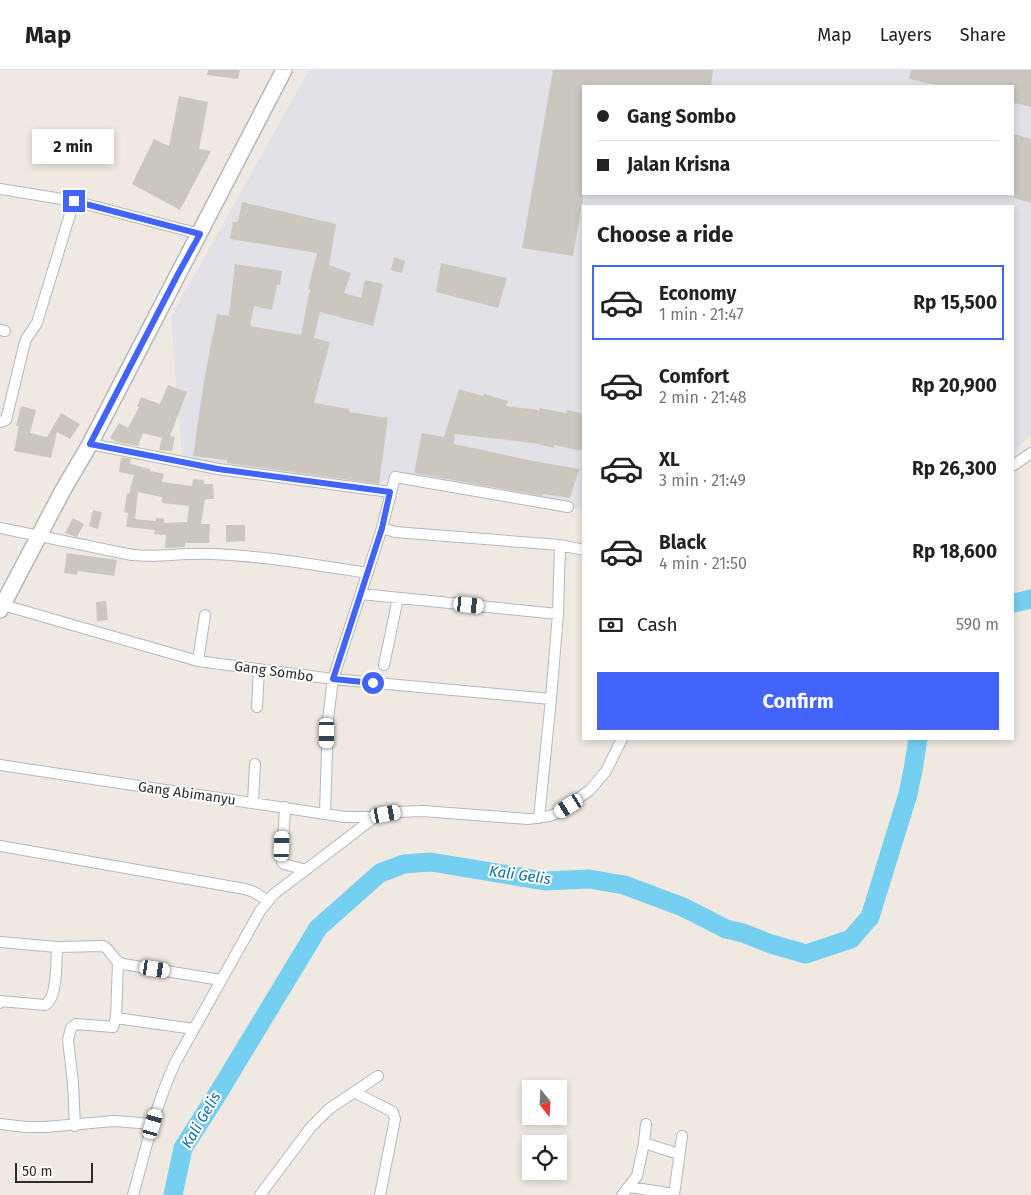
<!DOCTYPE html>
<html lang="en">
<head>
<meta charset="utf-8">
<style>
  :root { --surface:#fff; --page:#f6f6f6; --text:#222; --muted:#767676; --line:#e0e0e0; --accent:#4264fb }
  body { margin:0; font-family:"Fira Sans",sans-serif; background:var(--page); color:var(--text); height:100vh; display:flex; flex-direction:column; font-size:19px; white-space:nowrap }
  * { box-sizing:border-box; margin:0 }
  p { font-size:16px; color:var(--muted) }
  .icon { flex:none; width:28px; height:28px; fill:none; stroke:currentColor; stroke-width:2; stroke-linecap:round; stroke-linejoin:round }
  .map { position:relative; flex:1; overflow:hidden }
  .panel { position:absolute; left:582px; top:135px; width:432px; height:535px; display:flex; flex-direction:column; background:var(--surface); border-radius:0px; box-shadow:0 2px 8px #0003 }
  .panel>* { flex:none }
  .banner { position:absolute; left:582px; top:15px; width:432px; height:110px; border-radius:0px; box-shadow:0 2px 8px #0003; display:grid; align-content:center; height:110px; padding:0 15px; background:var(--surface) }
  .needle { width:32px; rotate:162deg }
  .fabs { position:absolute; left:522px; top:1010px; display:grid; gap:10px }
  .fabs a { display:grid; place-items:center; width:45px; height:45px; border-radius:0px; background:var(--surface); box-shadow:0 2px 8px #0003; font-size:25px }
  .scale { position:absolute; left:15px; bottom:12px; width:78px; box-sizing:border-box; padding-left:5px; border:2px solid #2e2e2e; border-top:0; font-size:14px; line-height:18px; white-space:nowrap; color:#2e2e2e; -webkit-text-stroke:4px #fff; paint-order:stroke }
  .end { position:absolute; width:22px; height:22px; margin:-11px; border:6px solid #4264fb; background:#fff; box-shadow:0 0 0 2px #fff }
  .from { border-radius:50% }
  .bubble { position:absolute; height:35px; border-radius:0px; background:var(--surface); box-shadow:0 2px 8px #0003; font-size:16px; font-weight:700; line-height:35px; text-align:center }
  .car { position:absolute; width:15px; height:30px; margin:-15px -8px; border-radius:6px; box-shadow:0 0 4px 1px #0007; background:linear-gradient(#fff 24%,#345 0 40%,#fff 0 76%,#345 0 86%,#fff 0) }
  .banner b { display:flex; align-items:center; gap:18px; height:48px; font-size:19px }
  .banner b+b { border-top:1px solid var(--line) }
  .banner i { width:12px; height:12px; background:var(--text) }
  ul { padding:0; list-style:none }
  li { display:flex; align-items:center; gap:15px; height:75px; margin:0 10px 8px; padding:0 5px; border:2px solid transparent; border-radius:0px }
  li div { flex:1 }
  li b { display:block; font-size:19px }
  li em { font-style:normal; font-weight:700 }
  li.on { border-color:var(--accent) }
  li>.icon { width:45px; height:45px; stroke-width:1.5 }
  h2 { padding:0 15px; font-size:22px; line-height:60px }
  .pay { display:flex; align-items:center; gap:12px; height:55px; padding:0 15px; font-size:19px }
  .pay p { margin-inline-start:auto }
  .button { display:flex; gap:10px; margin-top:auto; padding:10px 15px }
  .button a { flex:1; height:58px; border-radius:0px; background:var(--accent); color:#fff; font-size:20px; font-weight:700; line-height:58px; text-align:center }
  header { display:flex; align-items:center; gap:30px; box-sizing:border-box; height:70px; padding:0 25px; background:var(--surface); border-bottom:1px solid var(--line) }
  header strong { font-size:24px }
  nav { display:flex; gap:28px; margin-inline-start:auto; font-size:18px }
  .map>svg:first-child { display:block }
</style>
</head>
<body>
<header>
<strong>Map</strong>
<nav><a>Map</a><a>Layers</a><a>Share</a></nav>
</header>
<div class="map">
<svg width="1031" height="1125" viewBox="0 0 1031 1125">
  <rect width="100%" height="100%" fill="#efe9e1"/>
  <path fill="#e3e1e8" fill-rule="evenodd" d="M309 0H1031V365L1014 382V136H584V440L396 404 361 425 182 388 171 247ZM584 16H1014V124H584Z"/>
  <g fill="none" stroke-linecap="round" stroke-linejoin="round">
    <path stroke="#75cff0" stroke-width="19" d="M1014 533 1031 529
      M173 1125 183 1078 217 1025 318 858 380 803 404 794 431 792 545 811 589 809 624 815 683 837 726 859 743 863 771 874 806 884 851 869 870 847 908 724 913 700 918 669"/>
  </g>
  <path fill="#cbc7bf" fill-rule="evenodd" d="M208 0H240L238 9 207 5Z
    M553 0H713L711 16H584V122L573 186 522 178Z
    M911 0H1031V37L1014 33V16H941L909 9Z
    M179 26 208 32 199 79 211 81 180 140 132 114 154 69 169 76Z
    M1014 64 1031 69V133L1014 128Z
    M242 132 336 154 329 195 351 203 344 223 361 228 365 210 383 214 373 256 320 242 314 268 330 272 314 333 350 339 349 342 388 348 379 414 227 393V390L193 386 205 305 217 244 229 246 235 194 282 201 280 215H277L272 240 254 236 250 256 301 265 310 219H308L317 183 230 169 233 152H238Z
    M394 187 405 191 402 203 391 200Z
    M441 193 507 208 498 238 436 222Z
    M168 315 187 322 170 366 175 367 172 381 159 380 162 368 143 363 138 376 117 372 110 368 119 353 128 358 139 337H137L141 327 160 334Z
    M459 319 483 326 484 324 508 331 506 336 539 340V338L566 343 567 340 584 344V371L581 381 554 375V378L533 373 455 364 454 374 533 391 579 399 570 428 543 424 542 426 414 403 422 363 444 367Z
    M21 336 36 340 30 363 47 367 61 343 80 354 70 369 57 362 51 388 14 381 19 356H16Z
    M121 387 131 389 130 394 150 399V401L164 404 162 412 192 416 193 409 204 410V414H213L214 429H205L201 454H210L209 473H185V477L165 478 166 465 154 464 155 460 126 457 128 443 124 442 127 423 129 424 134 405 119 402ZM138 422 162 427V433L189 436 187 452 164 453V449L156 448V451L135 449Z
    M93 440 102 442 98 459 89 456Z
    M73 448 84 454 77 467 65 463Z
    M226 455H245V471L226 472Z
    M67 483 117 490 114 506 78 501 77 505 64 503Z
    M106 531 108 550 97 551 96 532Z"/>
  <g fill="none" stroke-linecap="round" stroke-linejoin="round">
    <g stroke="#b4b7c1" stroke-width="12">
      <path id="minor" d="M0 119 74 131 200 164
        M0 260 5 261
        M0 352 6 350 24 276 26 269 37 253 74 131
        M90 374 218 399 390 422
        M1014 395 1031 383
        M0 458 132 485C159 488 185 482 212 484 263 486 317 495 368 503
        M560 475 584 480
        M361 524 558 544
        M3 535 198 591 333 609 551 629
        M198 591 205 545
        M384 595 398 528
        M257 637 259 599
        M0 695 345 747H374
        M253 732 255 694
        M285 737 282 792 284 794 306 800
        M325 744 328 649 333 609 382 458
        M539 748 551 629 558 544 560 475 395 462 382 458 395 407 568 437
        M0 776 245 819 254 822 268 831
        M0 872 57 877 103 876C112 880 112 891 123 894L221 910
        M118 892 116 948 194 959
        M0 933V931L45 935C58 928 56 891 57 877
        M354 1022 393 1042 395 1049 380 1125
        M0 1054 26 1057H45L114 1051 153 1054
        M75 1056 73 1013 68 970 71 958 76 954 113 957 116 948
        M644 1073 679 1084
        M629 1117 674 1124
        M133 1125C146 1079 156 1033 176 991L260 841 274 824 375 747 397 742 423 741 528 749 550 746 559 742 590 720 606 701 622 669
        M260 1125 311 1057 329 1039 378 1006
        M622 1125 637 1106 644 1073 646 1054
        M674 1125 682 1066"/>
    </g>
    <g stroke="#b4b7c1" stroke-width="18">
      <path id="secondary" d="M0 540 63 420 90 374 284 0"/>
    </g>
    <use href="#minor" stroke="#fff" stroke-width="10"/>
    <use href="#secondary" stroke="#fff" stroke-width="15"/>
  </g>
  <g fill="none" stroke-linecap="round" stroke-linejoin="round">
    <path stroke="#4264fb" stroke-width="6" d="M74 131 200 164 178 204 90 374 218 399 390 422 382 458 333 609 373 613"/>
  </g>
  <g text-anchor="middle" stroke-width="4" stroke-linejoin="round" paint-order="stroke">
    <g font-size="14" fill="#2e2e2e" stroke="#fff">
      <text transform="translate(274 601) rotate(8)" y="5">Gang Sombo</text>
      <text transform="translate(187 723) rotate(8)" y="5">Gang Abimanyu</text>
    </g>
    <g font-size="15" font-style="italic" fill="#0d6fa3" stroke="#fff">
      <text transform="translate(520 805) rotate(8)" y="5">Kali Gelis</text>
      <text transform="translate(201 1050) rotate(-60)" y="5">Kali Gelis</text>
    </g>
  </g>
</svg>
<div class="fabs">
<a><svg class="needle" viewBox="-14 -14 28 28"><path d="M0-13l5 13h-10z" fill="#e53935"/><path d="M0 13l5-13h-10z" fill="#767676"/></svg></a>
<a><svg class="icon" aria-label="locate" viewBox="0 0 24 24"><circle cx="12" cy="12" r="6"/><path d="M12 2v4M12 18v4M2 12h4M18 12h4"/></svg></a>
</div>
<div class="scale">50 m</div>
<i class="end from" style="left:373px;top:613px"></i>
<i class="end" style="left:74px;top:131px"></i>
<div class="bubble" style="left:32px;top:59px;width:82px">2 min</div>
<i class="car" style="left:469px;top:535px;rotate:96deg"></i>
<i class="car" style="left:327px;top:663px;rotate:180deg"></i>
<i class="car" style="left:569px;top:736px;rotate:238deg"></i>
<i class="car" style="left:386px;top:744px;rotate:80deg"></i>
<i class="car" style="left:282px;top:776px;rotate:2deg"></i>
<i class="car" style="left:155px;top:899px;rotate:99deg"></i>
<i class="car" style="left:153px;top:1054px;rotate:16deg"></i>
<div class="banner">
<b><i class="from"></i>Gang Sombo</b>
<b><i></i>Jalan Krisna</b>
</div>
<section class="panel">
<h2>Choose a ride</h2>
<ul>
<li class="on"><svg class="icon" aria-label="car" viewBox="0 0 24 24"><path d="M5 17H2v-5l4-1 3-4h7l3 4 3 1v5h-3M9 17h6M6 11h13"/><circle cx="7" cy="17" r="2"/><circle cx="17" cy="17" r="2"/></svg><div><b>Economy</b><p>1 min · 21:47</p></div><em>Rp 15,500</em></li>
<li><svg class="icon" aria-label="car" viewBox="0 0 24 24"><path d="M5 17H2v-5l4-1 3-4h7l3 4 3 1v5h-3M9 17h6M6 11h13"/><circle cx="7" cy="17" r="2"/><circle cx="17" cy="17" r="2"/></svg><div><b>Comfort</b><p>2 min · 21:48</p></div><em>Rp 20,900</em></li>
<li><svg class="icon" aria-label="car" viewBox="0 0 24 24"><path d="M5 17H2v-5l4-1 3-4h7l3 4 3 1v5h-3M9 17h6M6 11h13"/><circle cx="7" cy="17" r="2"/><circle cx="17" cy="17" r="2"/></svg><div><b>XL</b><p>3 min · 21:49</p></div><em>Rp 26,300</em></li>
<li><svg class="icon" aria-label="car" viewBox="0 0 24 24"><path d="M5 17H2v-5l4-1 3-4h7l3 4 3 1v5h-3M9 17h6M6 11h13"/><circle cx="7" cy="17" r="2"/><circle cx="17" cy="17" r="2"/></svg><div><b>Black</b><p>4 min · 21:50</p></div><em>Rp 18,600</em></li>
</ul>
<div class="pay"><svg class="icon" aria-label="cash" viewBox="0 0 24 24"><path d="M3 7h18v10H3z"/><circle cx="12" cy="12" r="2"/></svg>Cash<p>590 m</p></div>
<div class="button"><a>Confirm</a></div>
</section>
</div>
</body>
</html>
